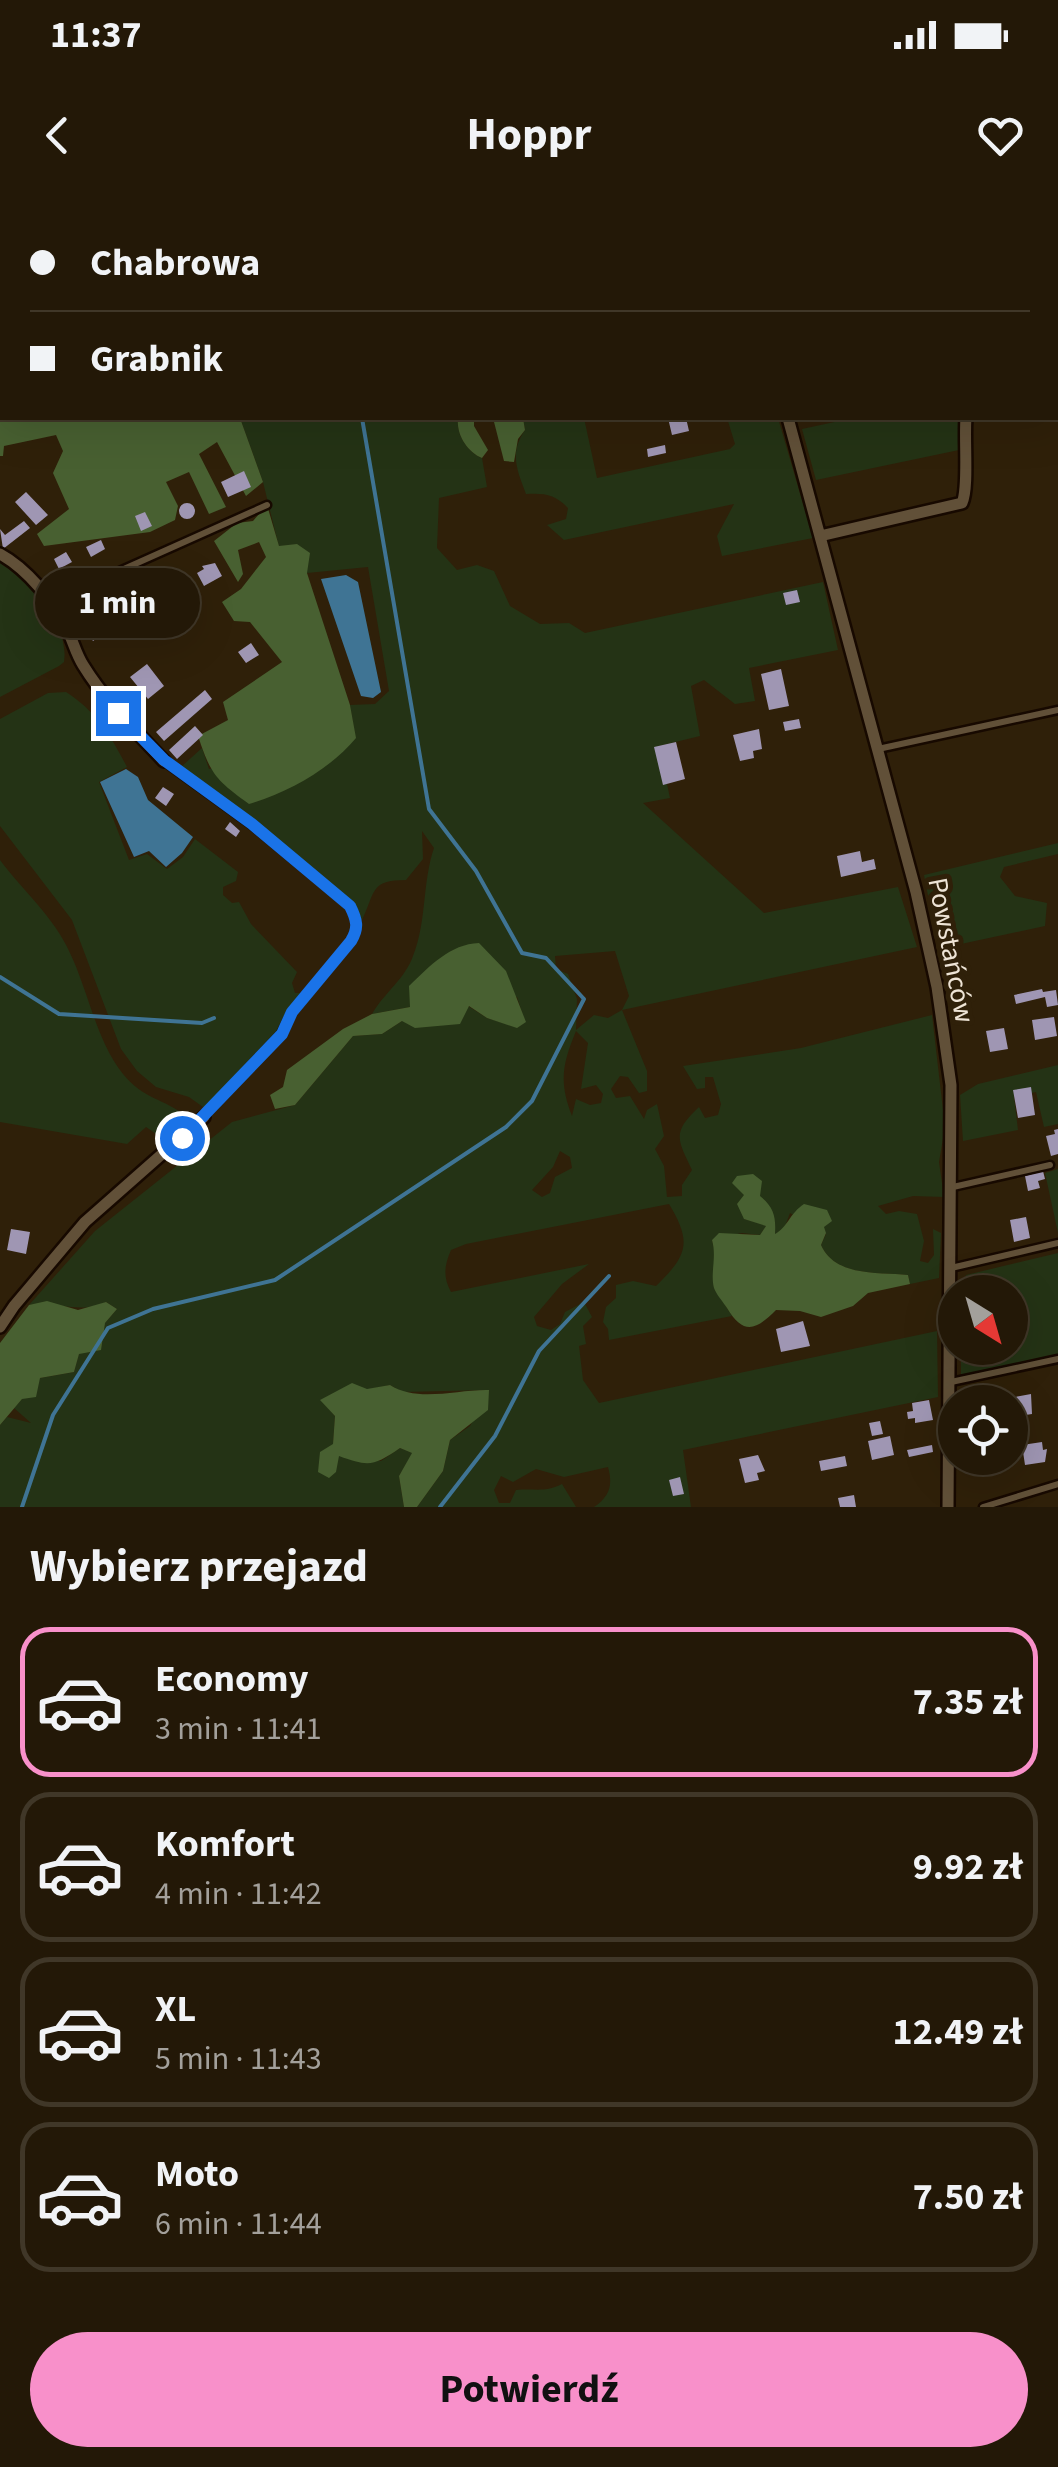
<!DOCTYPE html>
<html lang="pl">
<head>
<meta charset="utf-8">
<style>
  :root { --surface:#231807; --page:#2b2111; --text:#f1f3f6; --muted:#a3a09b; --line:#403728; --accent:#f890ca }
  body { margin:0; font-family:"Source Sans 3",sans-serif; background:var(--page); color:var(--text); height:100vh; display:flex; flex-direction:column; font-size:38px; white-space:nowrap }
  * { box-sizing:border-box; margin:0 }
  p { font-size:32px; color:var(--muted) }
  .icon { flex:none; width:55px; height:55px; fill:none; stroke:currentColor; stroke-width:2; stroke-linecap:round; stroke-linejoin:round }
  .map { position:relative; height:1307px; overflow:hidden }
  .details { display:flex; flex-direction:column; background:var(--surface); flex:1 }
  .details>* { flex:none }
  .hud { position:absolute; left:0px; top:0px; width:1060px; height:220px; box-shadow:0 10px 40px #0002,0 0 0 2px var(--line); display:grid; align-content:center; height:220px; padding:0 30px; background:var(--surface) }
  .needle { width:65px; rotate:143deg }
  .buttons { position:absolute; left:938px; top:1075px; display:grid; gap:20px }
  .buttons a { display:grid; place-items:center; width:90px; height:90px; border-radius:50%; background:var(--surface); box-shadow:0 10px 40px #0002,0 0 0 2px var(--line); font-size:50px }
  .end { position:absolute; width:45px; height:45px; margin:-22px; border:12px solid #1a73e8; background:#fff; box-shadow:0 0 0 5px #fff }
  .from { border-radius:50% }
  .bubble { position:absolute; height:70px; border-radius:35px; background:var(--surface); box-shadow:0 10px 40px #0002,0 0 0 2px var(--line); font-size:32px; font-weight:700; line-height:70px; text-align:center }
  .hud b { display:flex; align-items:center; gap:35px; height:95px; font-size:38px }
  .hud b+b { border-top:2px solid var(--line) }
  .hud i { width:25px; height:25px; background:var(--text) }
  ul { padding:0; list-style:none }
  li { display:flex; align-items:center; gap:30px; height:150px; margin:0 20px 15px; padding:0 10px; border:5px solid var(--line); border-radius:30px }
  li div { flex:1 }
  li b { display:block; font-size:38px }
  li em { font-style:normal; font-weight:700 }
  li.on { border-color:var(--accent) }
  li>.icon { width:90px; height:90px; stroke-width:1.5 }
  h2 { padding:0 30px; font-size:45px; line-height:120px }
  .cta { display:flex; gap:20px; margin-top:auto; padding:20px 30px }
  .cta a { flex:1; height:115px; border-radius:60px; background:var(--accent); color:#111; font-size:40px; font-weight:700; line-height:115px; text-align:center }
  .status { display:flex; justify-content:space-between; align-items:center; height:70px; padding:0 50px; background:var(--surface); direction:ltr }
  .status svg { height:28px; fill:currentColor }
  header { display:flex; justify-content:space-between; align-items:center; height:130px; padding:0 30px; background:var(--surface); font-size:45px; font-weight:700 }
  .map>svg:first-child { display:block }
</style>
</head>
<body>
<div class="status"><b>11:37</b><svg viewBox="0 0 49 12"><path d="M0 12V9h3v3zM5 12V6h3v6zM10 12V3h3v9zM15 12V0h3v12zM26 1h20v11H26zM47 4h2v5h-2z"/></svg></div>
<header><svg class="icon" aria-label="back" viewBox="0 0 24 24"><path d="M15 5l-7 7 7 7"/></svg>Hoppr<svg class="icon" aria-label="heart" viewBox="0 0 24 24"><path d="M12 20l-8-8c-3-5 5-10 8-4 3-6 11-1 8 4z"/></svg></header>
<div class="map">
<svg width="1058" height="1307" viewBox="0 0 1058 1307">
  <rect width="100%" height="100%" fill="#2f2009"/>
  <path fill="#243315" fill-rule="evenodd" d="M240 218H458C456 234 467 252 482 258L487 287 439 298 437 348 457 370 477 365 494 371 510 406 540 424 569 423 585 433 823 382 838 450 749 468 755 501 735 504 704 480 691 486 700 536 659 546 670 598 643 603 764 713 898 687 917 747 622 810 647 871V891L639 893 628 877 620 876 611 889 616 898 630 896 644 919 647 910 657 904 664 936 655 949 664 966 667 997 682 996V985L692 970C678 940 671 933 699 907L705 918 718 915 721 904 713 877H705V888L697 889 683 866 801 848 932 815 945 927 939 962 944 997 913 996 878 1006 886 1014 899 1011 917 1014 924 1041 920 1061 928 1063 934 1055 933 1029 941 1033 939 1078 910 1084 908 1075C878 1072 835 1077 821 1045L826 1034 790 1013 784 1029 774 1035 744 995V1019L767 1025 760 1035 742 1033 712 1040 716 1055 714 1087 732 1116 609 1140 608 1129 603 1122 606 1107 616 1098V1085L633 1081 656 1086C688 1055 692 1042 669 1004L466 1044 451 1050C444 1066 443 1077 451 1092L589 1064 562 1084 534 1117 537 1126 551 1130 560 1124 565 1112 584 1102 592 1117 583 1126 586 1144 579 1146 583 1180 599 1203 937 1131 938 1197 683 1250 691 1307H594C610 1296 613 1285 608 1267L564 1277 536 1269 513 1282 501 1276 494 1290 499 1303H510L516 1290C536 1288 543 1293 562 1284L576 1307H417L443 1271 450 1240 470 1226 489 1190 402 1192 390 1185 321 1200 335 1216 333 1244 339 1255 381 1261 400 1248 413 1253 399 1276 404 1307H0V1225L7 1217 31 1223 14 1208 40 1178 74 1172 79 1153 117 1109 106 1102C78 1115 57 1100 29 1105L95 1031 232 922 295 905 353 836 382 834 402 821 468 806 487 818 517 827 525 822 517 797 410 807 372 814C384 793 405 779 413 756 427 721 422 683 434 648L422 631 423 659 406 680C370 680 376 691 362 720L352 701 263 627 252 625 181 567 202 548 209 569 355 536 350 505 375 504 389 491 368 367 307 373 279 347 263 282ZM615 751 629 796 622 810 608 818 594 815 576 830 577 799 568 774 556 769 555 756ZM576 831 588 843 581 889 596 885 603 894 601 903 590 905 576 899 572 916C559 882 562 865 576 831ZM560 951 570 957 572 968 555 977 550 993 542 997 532 990 553 967Z
    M523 218H584L597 278 730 249 735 244 727 218H778L813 338 722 356 717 336 734 304 564 340 547 325 566 319 568 308C555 294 544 293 526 294 517 270 509 253 525 230Z
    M853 218H961L959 250 816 280 802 229Z
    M0 361C28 384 70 423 64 462L59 466 0 497Z
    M66 492C96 511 111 536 127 567L99 582 129 660 147 654 167 669 183 657 195 639 238 672 236 681 223 687V695L232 703 239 702 251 724 297 772 292 783 295 793H301C291 806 285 820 275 833 261 853 224 897 203 907L189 897 156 887 137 871 121 849 72 720 0 626V519L48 493Z
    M1058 643V654L1004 667 1000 677 1015 696 1047 703 1045 726 947 747 945 733 934 726 924 675Z
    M0 660C24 692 54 717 70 753 89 793 96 840 123 874 144 900 164 898 187 917V925L168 942 146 927 127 944 0 922Z
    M1058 865V924L1044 927 1036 892 1014 897 1018 930 963 941 960 895 978 884Z
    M1058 969V1033L1045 973Z
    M1058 1053V1164L971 1182 961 1179V1148H1010V1092H961L966 1075Z"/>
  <path fill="#486031" d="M0 0 191 2H2V218H240L263 282 246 296 217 242 199 254 226 307 209 314 189 272 166 282 178 306 175 320 150 332 44 346 37 334 69 309 53 273 63 251 56 235 4 246 3 256H0Z
    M458 218H474V226L488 250 482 258C467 252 456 234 458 218Z
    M493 218H523L525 230 518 239 514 262 504 261Z
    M267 305 279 346 297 344 310 353 307 373 350 505 356 538C329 570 289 592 249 604 216 580 211 575 198 536L228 520 223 502 282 462 250 422 234 421 222 402 241 389 266 357 259 342 238 350 243 374 238 382 214 341 237 323 253 321Z
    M479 743 506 771 526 822 517 828 487 818 469 806 460 824 415 828 402 821 382 834 353 836 295 905 275 909 270 895 283 887 287 870 343 829 372 814 410 807 409 786C430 766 450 744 479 743Z
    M753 974 762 981 760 996C774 1007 776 1017 775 1034 787 1028 790 1013 804 1004L827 1010 832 1021 824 1027 826 1033 821 1045C835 1077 879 1072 908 1075L910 1084 868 1093 853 1106 821 1117 800 1111 776 1110C756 1130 744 1136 727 1108 723 1102 716 1094 714 1088 710 1073 717 1057 712 1040L719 1033 760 1035 766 1026 744 1019 737 1004 744 995 732 983 737 976Z
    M47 1101 78 1110 106 1102 117 1109 105 1123 101 1150 79 1154 74 1172 40 1178 36 1197 22 1199 0 1225V1143L29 1105Z
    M352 1183 367 1189 390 1185C418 1203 458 1189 489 1190L488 1210 450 1240 443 1271 417 1307H404L399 1276 412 1253 400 1248C374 1266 369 1267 339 1256L336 1272 329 1278 318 1272 320 1252 333 1244 335 1216 320 1200Z"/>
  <path fill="#3f7494" d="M346 375 358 382 381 492 373 498 361 496 321 379Z
    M126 569 138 577 148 600 193 637 182 653 166 667 149 651 134 657 100 582Z"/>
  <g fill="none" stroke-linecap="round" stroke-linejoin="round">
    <path stroke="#3f7494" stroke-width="4" d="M326 0V2
      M0 777 59 814 202 823 214 818
      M22 1307 53 1215 108 1128 153 1109 275 1080 506 927 532 901 584 799 546 758 522 753 476 671 429 609 362 218
      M440 1307 495 1236 539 1151 609 1076"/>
  </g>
  <path fill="#9f96b3" d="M668 218H686L689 231 672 235Z
    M665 245 666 253 648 257 647 249Z
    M244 271 251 287 228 297 221 282Z
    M26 292 48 315 36 325 15 302Z
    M179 311a8 8 0 1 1 16 0a8 8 0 1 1-16 0Z
    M145 312 152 326 141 331 135 316Z
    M24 321 30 328 3 349 0 329 5 335Z
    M101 340 105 349 91 357 86 347Z
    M66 352 72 362 59 369 54 359Z
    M215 363 222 376 204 386 197 373 204 369 202 366Z
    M797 390 800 402 786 405 783 393Z
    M181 400 188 412 178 417 173 408Z
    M135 416 144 426 130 435 126 428 131 425 128 421Z
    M93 425 100 436 93 441 86 430Z
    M251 443 259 455 246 463 238 452Z
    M147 464 164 486 148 499 130 477Z
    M781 469 789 506 769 510 761 474Z
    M205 490 212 499 164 541 156 532Z
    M799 519 801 528 785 531 783 522Z
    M195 526 203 535 177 559 169 550Z
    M759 529 762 549 753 551 754 558 740 561 733 535Z
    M676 542 685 579 663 585 654 547Z
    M163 587 174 594 166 606 155 598Z
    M230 622 240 631 236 637 225 629Z
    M860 651 862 662 874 659 876 669 841 677 837 656Z
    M1042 789 1043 792 1056 790 1058 805 1047 807 1045 797 1016 804 1014 795Z
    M1054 817 1057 836 1035 840 1032 820Z
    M1004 828 1008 849 990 852 986 831Z
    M1031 887 1035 915 1018 918 1013 890Z
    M1058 929V954L1051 956 1046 936 1055 934 1054 930Z
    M1043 971 1045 979 1038 981 1040 988 1028 991 1025 976Z
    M1026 1017 1030 1038 1014 1042 1010 1020Z
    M11 1029 30 1032 26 1054 7 1050Z
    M803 1121 810 1146 781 1152 776 1129Z
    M1031 1194 1032 1214 1013 1217 1010 1198Z
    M929 1200 933 1220 915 1223V1218L908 1219 907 1212 913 1211 912 1203Z
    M880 1221 883 1234 872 1236 869 1223Z
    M890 1236 894 1255 872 1260 868 1241Z
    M1042 1242 1043 1250 1047 1249 1045 1262 1025 1265 1022 1245Z
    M932 1245 933 1252 909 1257 907 1250Z
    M758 1255 765 1271 757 1273 759 1280 745 1283 739 1259Z
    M845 1256 847 1266 821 1271 819 1261Z
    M680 1277 684 1294 673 1296 669 1280Z
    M854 1295 856 1307H840L838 1298Z"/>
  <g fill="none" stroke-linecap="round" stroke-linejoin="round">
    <g stroke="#170900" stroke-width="11">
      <path id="lane" d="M50 402 267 305
        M878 549 1058 510
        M165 562 252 625 350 706C357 720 359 728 351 741L292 812 281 834 204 916
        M953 987 1050 965
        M951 1068 1058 1043
        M951 1182 1058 1159
        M983 1307 1058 1284"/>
    </g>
    <g stroke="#170900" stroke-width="16">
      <path id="street" d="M731 0 732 2
        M976 2V0
        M788 218 916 692 937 787 951 885 948 1307
        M820 336 962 303C969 288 964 239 966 218
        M0 354C26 368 55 402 67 429 73 441 76 454 83 465 105 501 135 530 164 561
        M0 1127 14 1106 85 1022 204 917"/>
    </g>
    <use href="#lane" stroke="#615038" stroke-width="6"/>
    <use href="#street" stroke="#615038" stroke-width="11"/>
  </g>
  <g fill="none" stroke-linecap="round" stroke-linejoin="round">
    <path stroke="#1a73e8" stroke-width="12" d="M118 513 164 560 252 624 350 706C357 720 359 728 351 741L292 812 282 834 182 938"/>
  </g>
  <g text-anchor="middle" stroke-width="10" stroke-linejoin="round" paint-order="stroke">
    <g font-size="28" fill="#eee4d6" stroke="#2f2009">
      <text transform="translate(952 750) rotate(79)" y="10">Powstańców</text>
    </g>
  </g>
</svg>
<div class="buttons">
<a><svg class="needle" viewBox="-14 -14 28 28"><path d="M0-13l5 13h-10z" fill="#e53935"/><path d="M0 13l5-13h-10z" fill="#a3a09b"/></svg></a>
<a><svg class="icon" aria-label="locate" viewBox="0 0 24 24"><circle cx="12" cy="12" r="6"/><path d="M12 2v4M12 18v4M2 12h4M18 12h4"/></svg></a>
</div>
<i class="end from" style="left:182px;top:938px"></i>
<i class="end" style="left:118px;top:513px"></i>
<div class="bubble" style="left:35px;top:368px;width:165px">1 min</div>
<div class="hud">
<b><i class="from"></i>Chabrowa</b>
<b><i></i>Grabnik</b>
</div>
</div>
<section class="details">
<h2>Wybierz przejazd</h2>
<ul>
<li class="on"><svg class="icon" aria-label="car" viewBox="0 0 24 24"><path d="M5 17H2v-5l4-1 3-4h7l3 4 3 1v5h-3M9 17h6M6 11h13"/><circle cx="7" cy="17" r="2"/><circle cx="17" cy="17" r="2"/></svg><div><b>Economy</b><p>3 min · 11:41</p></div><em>7.35 zł</em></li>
<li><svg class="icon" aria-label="car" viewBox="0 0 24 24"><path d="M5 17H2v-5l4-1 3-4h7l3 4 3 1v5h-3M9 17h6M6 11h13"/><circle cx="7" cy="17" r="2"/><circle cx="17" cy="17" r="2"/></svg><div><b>Komfort</b><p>4 min · 11:42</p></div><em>9.92 zł</em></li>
<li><svg class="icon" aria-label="car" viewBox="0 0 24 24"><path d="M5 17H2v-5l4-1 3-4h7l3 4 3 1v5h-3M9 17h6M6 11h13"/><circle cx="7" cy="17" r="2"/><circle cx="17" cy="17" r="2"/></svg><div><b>XL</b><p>5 min · 11:43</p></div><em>12.49 zł</em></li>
<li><svg class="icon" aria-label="car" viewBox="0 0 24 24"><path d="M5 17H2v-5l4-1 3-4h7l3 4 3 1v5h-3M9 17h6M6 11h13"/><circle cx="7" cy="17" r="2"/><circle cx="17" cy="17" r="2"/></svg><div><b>Moto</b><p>6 min · 11:44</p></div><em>7.50 zł</em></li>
</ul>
<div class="cta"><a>Potwierdź</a></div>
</section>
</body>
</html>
